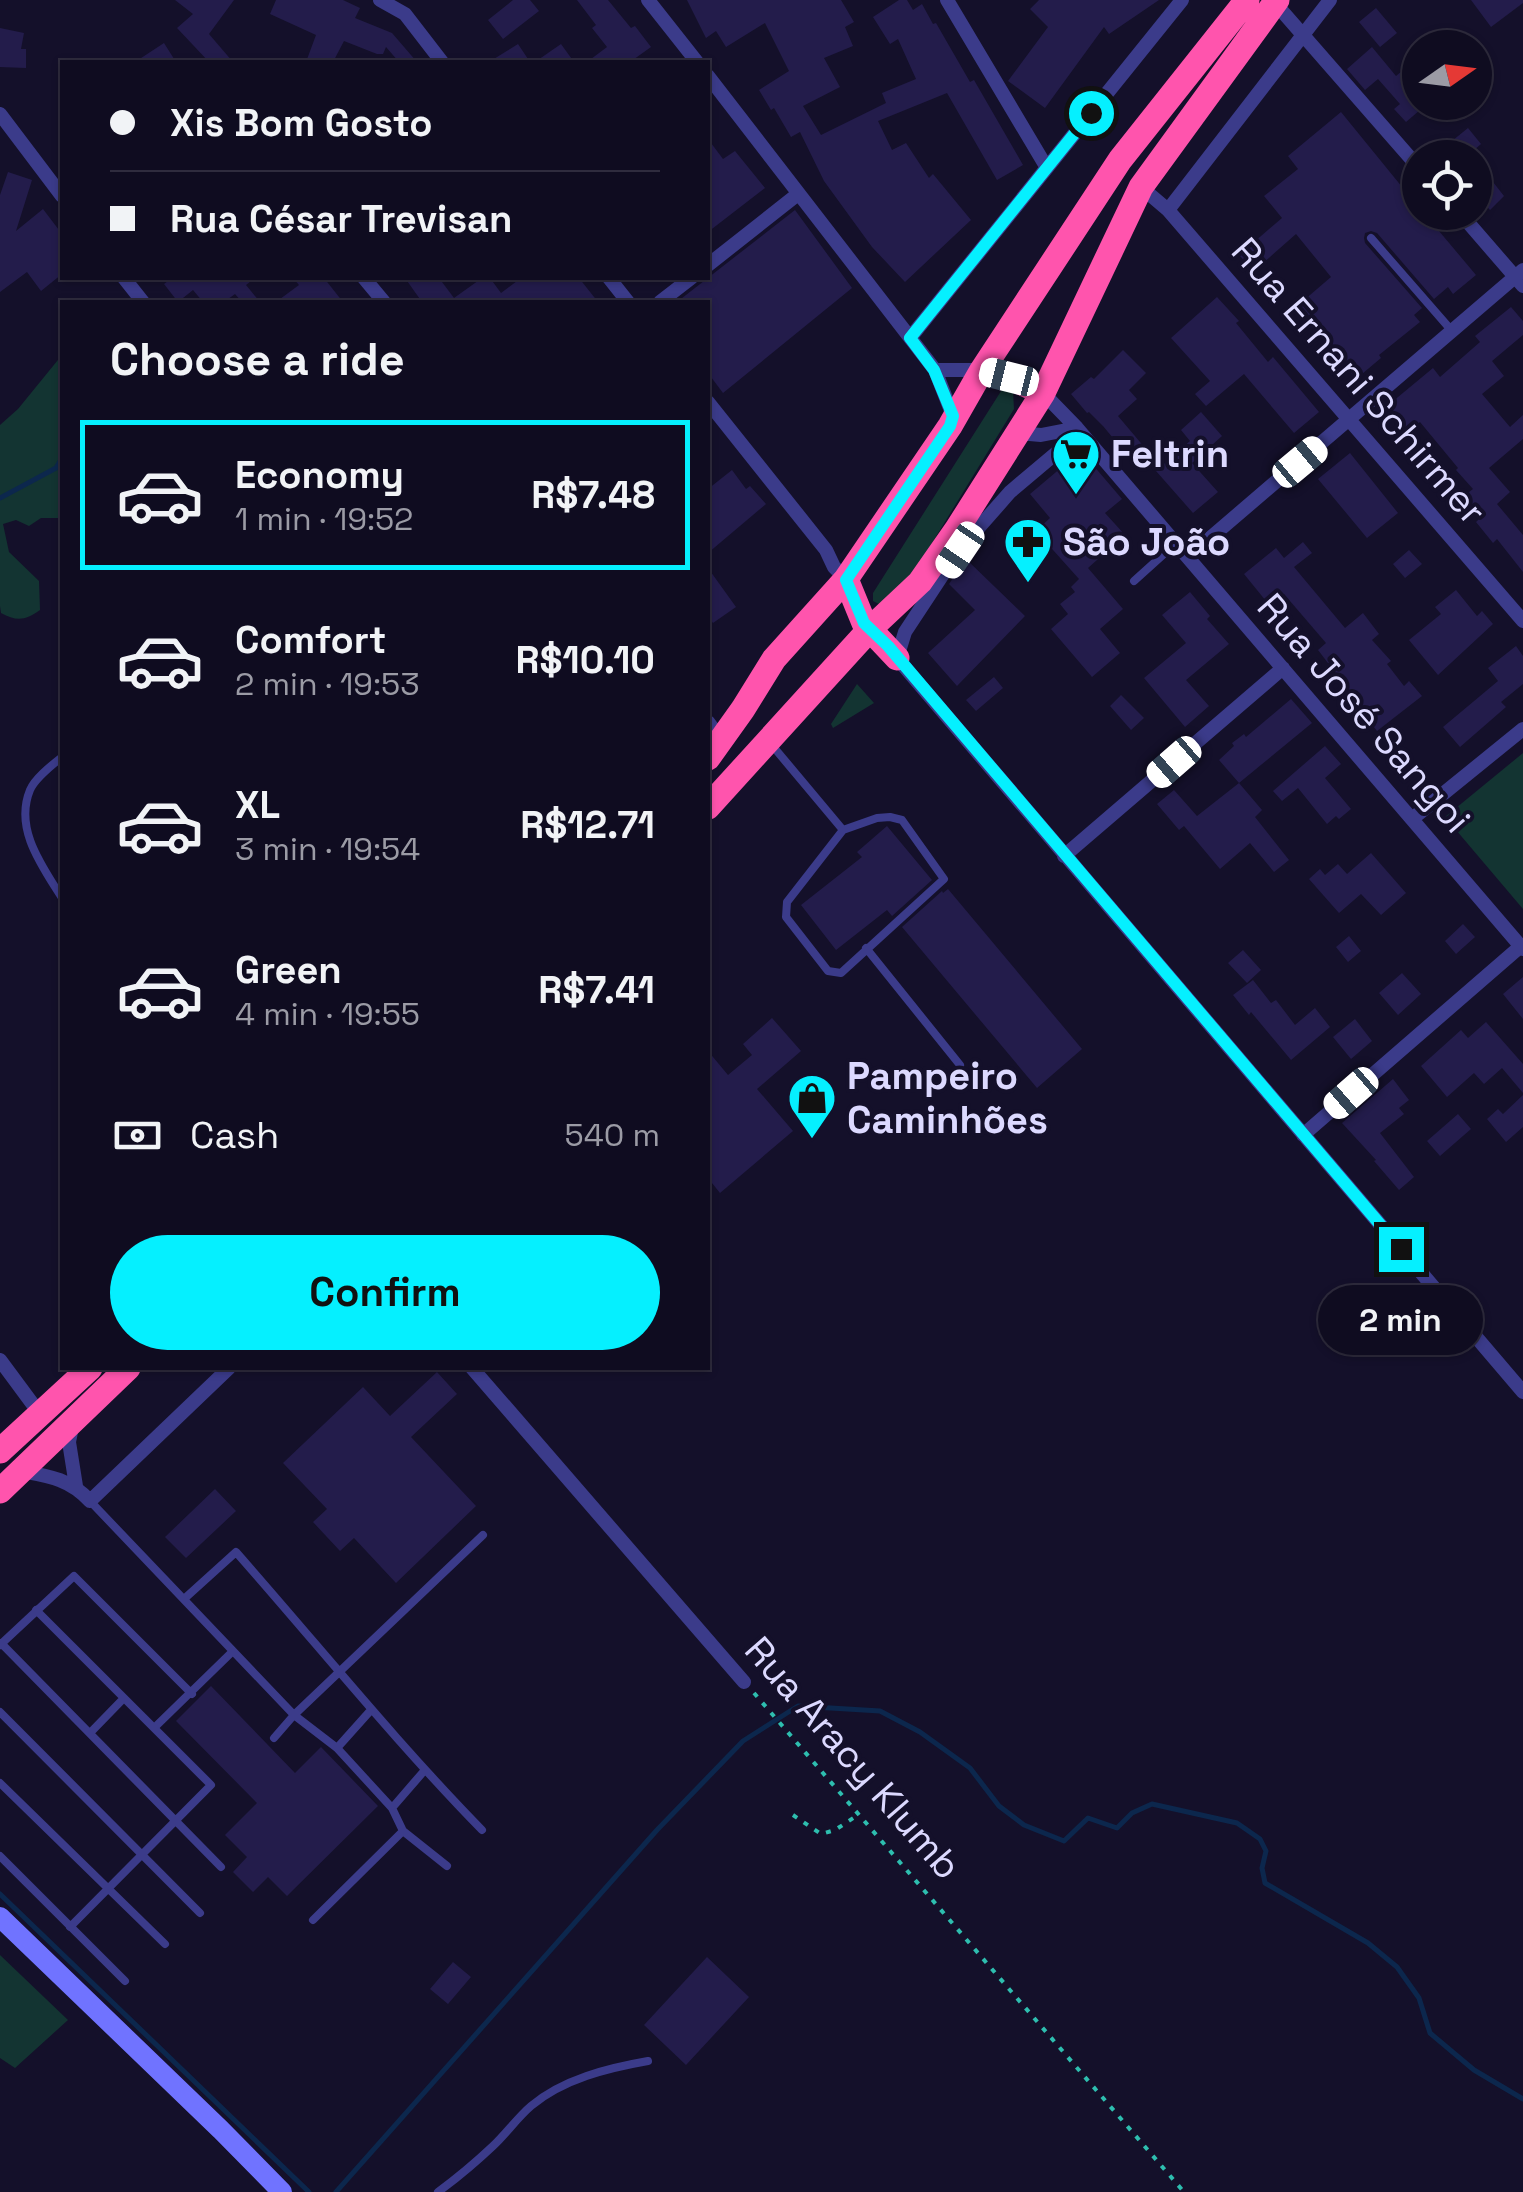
<!DOCTYPE html>
<html lang="en">
<head>
<meta charset="utf-8">
<style>
  :root { --surface:#0f0c20; --page:#181529; --text:#f1f3f6; --muted:#9b9ba5; --line:#2f2c3e; --accent:#05f0ff }
  body { margin:0; font-family:"Space Grotesk",sans-serif; background:var(--page); color:var(--text); height:100vh; display:flex; flex-direction:column; font-size:38px; white-space:nowrap }
  * { box-sizing:border-box; margin:0 }
  p { font-size:32px; color:var(--muted) }
  .icon { flex:none; width:55px; height:55px; fill:none; stroke:currentColor; stroke-width:2; stroke-linecap:round; stroke-linejoin:round }
  .map { position:relative; flex:1; overflow:hidden }
  .sheet { position:absolute; left:60px; top:300px; width:650px; height:1070px; display:flex; flex-direction:column; background:var(--surface); border-radius:0px; box-shadow:0 2px 8px #0004,0 0 0 2px var(--line) }
  .sheet>* { flex:none }
  .banner { position:absolute; left:60px; top:60px; width:650px; height:220px; border-radius:0px; box-shadow:0 2px 8px #0004,0 0 0 2px var(--line); display:grid; align-content:center; height:220px; padding:0 50px; background:var(--surface) }
  .needle { width:65px; rotate:76deg }
  .fabs { position:absolute; left:1402px; top:30px; display:grid; gap:20px }
  .fabs a { display:grid; place-items:center; width:90px; height:90px; border-radius:50%; background:var(--surface); box-shadow:0 2px 8px #0004,0 0 0 2px var(--line); font-size:50px }
  .end { position:absolute; width:45px; height:45px; margin:-22px; border:12px solid #05f0ff; background:#111; box-shadow:0 0 0 5px #111 }
  .from { border-radius:50% }
  .bubble { position:absolute; height:70px; border-radius:35px; background:var(--surface); box-shadow:0 2px 8px #0004,0 0 0 2px var(--line); font-size:32px; font-weight:600; line-height:70px; text-align:center }
  .car { position:absolute; width:30px; height:60px; margin:-30px -15px; border-radius:12px; box-shadow:0 0 8px 2px #0007; background:linear-gradient(#fff 24%,#345 0 40%,#fff 0 76%,#345 0 86%,#fff 0) }
  .banner b { display:flex; align-items:center; gap:35px; height:95px; font-size:38px }
  .banner b+b { border-top:2px solid var(--line) }
  .banner i { width:25px; height:25px; background:var(--text) }
  ul { padding:0; list-style:none }
  li { display:flex; align-items:center; gap:30px; height:150px; margin:0 20px 15px; padding:0 30px; border:5px solid transparent; border-radius:0px }
  li div { flex:1 }
  li b { display:block; font-size:38px }
  li em { font-style:normal; font-weight:600 }
  li.active { border-color:var(--accent) }
  li>.icon { width:90px; height:90px; stroke-width:1.5 }
  h2 { padding:0 50px; font-size:45px; line-height:120px }
  .pay { display:flex; align-items:center; gap:25px; height:110px; padding:0 50px; font-size:38px }
  .pay p { margin-inline-start:auto }
  .action { display:flex; gap:20px; margin-top:auto; padding:20px 50px }
  .action a { flex:1; height:115px; border-radius:60px; background:var(--accent); color:#111; font-size:40px; font-weight:600; line-height:115px; text-align:center }
  .map>svg:first-child { display:block }
</style>
</head>
<body>
<div class="map">
<svg width="1523" height="2192" viewBox="0 0 1523 2192">
  <rect width="100%" height="100%" fill="#14102a"/>
  <path fill="#133432" d="M62 355V518H41L29 526 16 520 3 524 9 552 39 581 40 610C26 620 17 622 1 613L0 606V425L18 409Z
    M1003 388 1013 391 1014 409 921 561 891 601 879 604 873 601V593Z
    M857 684 874 703 833 728 831 724Z
    M1523 753V909L1445 817Z
    M0 1955 68 2020 15 2068 0 2058Z"/>
  <g fill="none" stroke-linecap="round" stroke-linejoin="round">
    <path stroke="#0c274d" stroke-width="5" d="M0 498 56 468 62 458
      M0 1894 309 2192
      M336 2192 657 1830 743 1741 798 1706 880 1711 920 1732 970 1768 999 1806 1024 1825 1064 1841 1088 1818 1117 1828 1132 1813 1152 1804 1237 1823 1260 1839 1266 1851 1262 1868 1265 1883 1368 1943 1397 1967 1419 1998 1430 2033 1474 2070 1523 2099"/>
  </g>
  <path fill="#231c4b" d="M175 0H234L209 34 233 62H209L177 28 193 14Z
    M276 0H343L360 8 355 18 392 33 417 62H399L386 47 383 54H377L344 41 333 62H306L316 35 270 14Z
    M513 0H530L539 11 503 39 488 20Z
    M577 0H608L631 28 635 26 651 47 630 62H587L607 47 592 28 596 25Z
    M687 0H841L854 22 845 27 853 46 824 58 840 87 803 106 821 135 886 103 882 93 916 79 898 39 890 44 873 17 899 0H907L913 10 922 4 933 24 936 23 970 82 974 80 1023 165 997 180 947 93 878 121 892 150 906 143 929 178 933 174 971 220 905 282 872 247 824 181 800 132 791 137 774 108 771 110 759 90 789 71 765 23 726 47 716 31 706 38Z
    M1039 0H1159L1109 34 1104 27 1045 108 1008 81 1048 27 1030 9Z
    M1471 0H1523V3L1491 27Z
    M1376 8 1397 33 1380 47 1359 22Z
    M0 28 24 33 21 49H26V68L0 67Z
    M164 43 176 62H135Z
    M518 44 530 62H489Z
    M561 44 574 62H535Z
    M1372 47 1396 76 1420 56V110L1406 122 1394 109 1400 104 1378 79 1365 90 1347 69Z
    M1341 112 1420 209V212H1423L1476 275 1453 294 1448 287 1434 299 1377 233 1371 231 1365 233 1364 238 1365 243 1422 308 1414 315 1420 322 1379 355 1381 358 1356 379 1296 307 1331 277 1296 234 1254 271 1239 255 1282 218 1264 196 1298 169 1288 156Z
    M1468 128 1481 144 1465 158H1457L1447 145Z
    M708 139 723 159 735 151 765 188 708 232Z
    M1475 159 1504 196 1490 210 1475 194Z
    M8 172 32 180 16 231 43 209 62 234V274L41 291 27 272 0 292V195Z
    M795 210 852 288 723 393 708 373V302H677Z
    M172 278H255L246 285 260 302H242L235 294 224 302H203L193 290 178 302 164 284Z
    M293 278H324L343 302H276L299 285Z
    M405 278H439L454 298 482 278H490L501 293 521 278H579L598 302H422Z
    M1217 297 1239 321 1236 323 1268 362 1273 357 1319 412 1294 433 1244 374 1206 406 1195 394 1210 381 1171 338Z
    M1511 307 1523 321V335L1492 361 1504 376 1482 394 1510 427 1523 415V439L1489 468 1510 492 1497 504 1523 535V572L1497 539 1493 543 1476 522 1479 519 1461 498 1473 489 1456 470 1458 468 1420 422 1407 432 1386 407 1433 368 1440 377 1480 342 1475 336Z
    M1123 350 1146 373 1129 390 1137 399 1118 416 1151 455 1137 467 1103 426 1089 412 1087 413 1071 394 1091 377 1094 379Z
    M1201 412 1222 436 1192 463 1218 492 1193 513 1156 471 1190 441 1181 430Z
    M1081 451 1122 499 1105 513 1125 535 1088 568 1123 609 1100 629 1120 653 1092 677 1051 629 1068 614 1060 604 1075 592 1071 587 1079 579 1036 531 1050 518 1030 494Z
    M1350 453 1398 513 1367 538 1318 479Z
    M732 470 746 489 750 486 766 504 708 553V489Z
    M1303 542 1312 553 1294 567 1345 628 1363 613 1379 634 1372 640 1391 661 1387 664 1404 686 1409 681 1422 696 1377 731 1364 714 1366 712 1353 698 1354 697 1318 650 1326 643 1284 594 1270 606 1244 574 1276 548 1284 558Z
    M1409 550 1422 564 1405 578 1393 564Z
    M966 559 1025 616 957 686 928 653 975 610 949 584Z
    M708 568 736 607 713 623 708 616Z
    M1456 590 1477 616 1482 611 1493 624 1438 675 1409 640 1441 614 1435 607Z
    M1190 592 1210 616 1207 619 1229 644 1186 680 1209 706 1185 727 1144 678 1186 643 1162 615Z
    M1516 646 1523 656V684L1501 702 1506 707 1460 747 1443 727 1498 681 1488 668Z
    M994 677 1003 688 976 711 966 700Z
    M1121 695 1144 718 1131 730 1110 706Z
    M1291 699 1312 723 1239 783 1219 760 1234 746 1232 743 1244 734 1246 737Z
    M1325 746 1341 764 1325 778 1351 809 1339 819 1336 816 1327 824 1298 788 1282 801 1273 791Z
    M1239 783 1262 810 1255 817 1289 860 1274 872 1250 843 1220 869 1184 826 1179 830 1157 804 1174 790 1197 816Z
    M887 826 932 880 892 916 887 910 836 950 801 905 862 857 857 852Z
    M1371 853 1406 893 1381 915 1361 894 1339 913 1309 879 1320 869 1325 875 1338 864 1347 874Z
    M948 889 1082 1049 1037 1088 902 927 942 891 943 893Z
    M1463 924 1475 937 1456 954 1445 941Z
    M1349 936 1361 951 1348 962 1336 947Z
    M1243 950 1261 970 1247 983 1228 963Z
    M1402 973 1421 994 1398 1015 1379 993Z
    M1523 977V1019L1503 994Z
    M1253 980 1271 1003 1276 1000 1295 1025 1315 1008 1330 1027 1291 1060 1251 1012 1249 1015 1233 995Z
    M772 1018 801 1051 757 1089 793 1131 720 1193 708 1178V1051L728 1075 752 1055 743 1044Z
    M1355 1019 1372 1041 1351 1059 1333 1037Z
    M1486 1022 1523 1064V1093L1502 1068 1484 1084 1474 1073 1447 1097 1421 1066 1461 1030 1468 1038Z
    M1393 1079 1409 1100 1399 1108 1404 1114 1380 1133 1414 1177 1399 1190 1374 1161 1376 1160 1342 1123Z
    M1523 1095V1127L1506 1142 1487 1119 1498 1109 1503 1114Z
    M1458 1114 1471 1129 1440 1156 1427 1141Z
    M437 1372 457 1394 411 1437 476 1506 396 1583 354 1538 340 1551 313 1522 327 1509 283 1463 363 1387 390 1416Z
    M215 1489 236 1511 186 1558 165 1537Z
    M211 1686 295 1773 321 1747 378 1806 287 1896 268 1877 253 1892 233 1872 247 1857 225 1835 257 1803 176 1721Z
    M707 1957 749 1997 686 2065 644 2025Z
    M453 1962 471 1977 448 2004 430 1989Z"/>
  <g fill="none" stroke-linecap="round" stroke-linejoin="round">
    <path stroke="#2ebeaf" stroke-width="4" stroke-dasharray="5 8" stroke-linecap="butt" d="M754 1693 1184 2192
      M793 1815 821 1834 835 1830 858 1815"/>
    <path stroke="#3b3b8a" stroke-width="8" d="M1371 238 1452 331
      M1134 581 1175 544
      M771 744 843 830
      M62 757C52 765 35 778 30 790 14 829 42 866 62 898
      M890 817 902 820 944 879 841 973 828 971 786 917 787 902 843 830 877 818Z
      M866 948 960 1065
      M90 1501 294 1715 337 1748 392 1808 403 1831 447 1866
      M184 1599 236 1552C318 1645 395 1741 482 1830
      M36 1610 211 1785 70 1927
      M1 1643 221 1867
      M0 1645 74 1576 192 1694
      M0 1712 200 1913
      M154 1728 233 1651
      M90 1733 124 1698
      M274 1738 294 1715 483 1535
      M337 1748 371 1710
      M0 1783 165 1944
      M392 1808 424 1771
      M0 1856 125 1981
      M313 1920 403 1831
      M438 2192C457 2178 475 2163 493 2146 506 2134 517 2118 531 2106 563 2079 608 2068 648 2061"/>
    <path stroke="#3b3b8a" stroke-width="14" d="M380 0 405 14 442 62
      M648 0 697 62
      M947 0 1047 168
      M1275 3 1420 169
      M708 76 935 370 953 416 952 419
      M0 114 62 196
      M1141 187 1168 210 1523 621
      M1168 210 1330 0
      M1459 212 1523 286
      M708 265 798 194
      M124 278 143 302
      M364 278 384 302
      M609 278 628 302
      M660 302 691 278
      M910 338 1182 0
      M935 370H982
      M1043 393 1077 428 1523 949
      M708 402 826 550 834 567 846 579
      M1018 433 1041 435 1077 428
      M1080 433 1010 492 959 550 905 632 897 658 1523 1392
      M1188 557 1523 270
      M708 722 722 741
      M1412 819 1523 729
      M1064 856 1283 668
      M1303 1135 1521 946
      M0 1360 40 1414
      M472 1368 744 1682
      M72 1427 69 1442 76 1486
      M21 1471C49 1476 70 1479 90 1501L229 1368"/>
    <path stroke="#7073ff" stroke-width="20" d="M0 1917 221 2130 282 2192"/>
    <path stroke="#ff54ad" stroke-width="25" d="M982 370 1009 377 1043 393
      M846 579 864 623 897 658
      M708 758 743 709 774 659 846 579 950 426 982 370 1120 160 1247 0
      M708 807 870 629 920 582 957 529 1043 393 1141 187 1277 0
      M0 1451 90 1368
      M0 1491 128 1368"/>
  </g>
  <g fill="none" stroke-linecap="round" stroke-linejoin="round">
    <path stroke="#05f0ff" stroke-width="12" d="M1091 113 910 338 934 370 953 416 950 426 846 580 864 623 888 646 1401 1249"/>
  </g>
  <defs>
    <g id="supermarket-pin" transform="scale(2.5)"><path d="M0 17L-7.5 6A9.5 9.5 0 1 1 7.5 6Z" fill="#05f0ff" stroke="#14102a"/><path d="M-6-5.5h2.5l.6 2H6L4.5 2H-2.5L-4.4-4H-6ZM-1.5 3.2a1.3 1.3 0 1 0 .1 0ZM3 3.2a1.3 1.3 0 1 0 .1 0Z" fill="#111"/></g>
    <g id="pharmacy-pin" transform="scale(2.5)"><path d="M0 17L-7.5 6A9.5 9.5 0 1 1 7.5 6Z" fill="#05f0ff" stroke="#14102a"/><path d="M-2-6h4v4h4v4h-4v4h-4v-4h-4v-4h4Z" fill="#111"/></g>
    <g id="shop-pin" transform="scale(2.5)"><path d="M0 17L-7.5 6A9.5 9.5 0 1 1 7.5 6Z" fill="#05f0ff" stroke="#14102a"/><path d="M-5-2.5h2.3a2.7 3.5 0 0 1 5.4 0H5L5.5 6h-11ZM-1.5-2.5h3a1.5 2.3 0 0 0-3 0Z" fill="#111"/></g>
  </defs>
  <g fill-rule="evenodd">
    <use href="#supermarket-pin" x="1076" y="454"/>
    <use href="#pharmacy-pin" x="1028" y="542"/>
    <use href="#shop-pin" x="812" y="1098"/>
  </g>
  <g text-anchor="middle" stroke-width="8" stroke-linejoin="round" paint-order="stroke">
    <g font-size="38" fill="#dcd9ff" stroke="#14102a">
      <text transform="translate(1359 381) rotate(49)" y="13">Rua Ernani Schirmer</text>
      <text transform="translate(1364 713) rotate(49)" y="13">Rua José Sangoi</text>
      <text transform="translate(853 1758) rotate(49)" y="13">Rua Aracy Klumb</text>
    </g>
    <g font-size="38" font-weight="bold" fill="#dcd9ff" stroke="#14102a" text-anchor="start">
      <text x="1111" y="467">Feltrin</text>
      <text x="1063" y="555">São João</text>
      <text x="847" y="1089">Pampeiro<tspan x="847" dy="44">Caminhões</tspan></text>
    </g>
  </g>
</svg>
<div class="fabs">
<a><svg class="needle" viewBox="-14 -14 28 28"><path d="M0-13l5 13h-10z" fill="#e53935"/><path d="M0 13l5-13h-10z" fill="#9b9ba5"/></svg></a>
<a><svg class="icon" aria-label="locate" viewBox="0 0 24 24"><circle cx="12" cy="12" r="6"/><path d="M12 2v4M12 18v4M2 12h4M18 12h4"/></svg></a>
</div>
<i class="end from" style="left:1091px;top:113px"></i>
<i class="end" style="left:1401px;top:1249px"></i>
<div class="bubble" style="left:1318px;top:1285px;width:165px">2 min</div>
<i class="car" style="left:1009px;top:377px;rotate:284deg"></i>
<i class="car" style="left:1300px;top:462px;rotate:50deg"></i>
<i class="car" style="left:960px;top:550px;rotate:214deg"></i>
<i class="car" style="left:1174px;top:762px;rotate:229deg"></i>
<i class="car" style="left:1351px;top:1093px;rotate:229deg"></i>
<div class="banner">
<b><i class="from"></i>Xis Bom Gosto</b>
<b><i></i>Rua César Trevisan</b>
</div>
<section class="sheet">
<h2>Choose a ride</h2>
<ul>
<li class="active"><svg class="icon" aria-label="car" viewBox="0 0 24 24"><path d="M5 17H2v-5l4-1 3-4h7l3 4 3 1v5h-3M9 17h6M6 11h13"/><circle cx="7" cy="17" r="2"/><circle cx="17" cy="17" r="2"/></svg><div><b>Economy</b><p>1 min · 19:52</p></div><em>R$7.48</em></li>
<li><svg class="icon" aria-label="car" viewBox="0 0 24 24"><path d="M5 17H2v-5l4-1 3-4h7l3 4 3 1v5h-3M9 17h6M6 11h13"/><circle cx="7" cy="17" r="2"/><circle cx="17" cy="17" r="2"/></svg><div><b>Comfort</b><p>2 min · 19:53</p></div><em>R$10.10</em></li>
<li><svg class="icon" aria-label="car" viewBox="0 0 24 24"><path d="M5 17H2v-5l4-1 3-4h7l3 4 3 1v5h-3M9 17h6M6 11h13"/><circle cx="7" cy="17" r="2"/><circle cx="17" cy="17" r="2"/></svg><div><b>XL</b><p>3 min · 19:54</p></div><em>R$12.71</em></li>
<li><svg class="icon" aria-label="car" viewBox="0 0 24 24"><path d="M5 17H2v-5l4-1 3-4h7l3 4 3 1v5h-3M9 17h6M6 11h13"/><circle cx="7" cy="17" r="2"/><circle cx="17" cy="17" r="2"/></svg><div><b>Green</b><p>4 min · 19:55</p></div><em>R$7.41</em></li>
</ul>
<div class="pay"><svg class="icon" aria-label="cash" viewBox="0 0 24 24"><path d="M3 7h18v10H3z"/><circle cx="12" cy="12" r="2"/></svg>Cash<p>540 m</p></div>
<div class="action"><a>Confirm</a></div>
</section>
</div>
</body>
</html>
